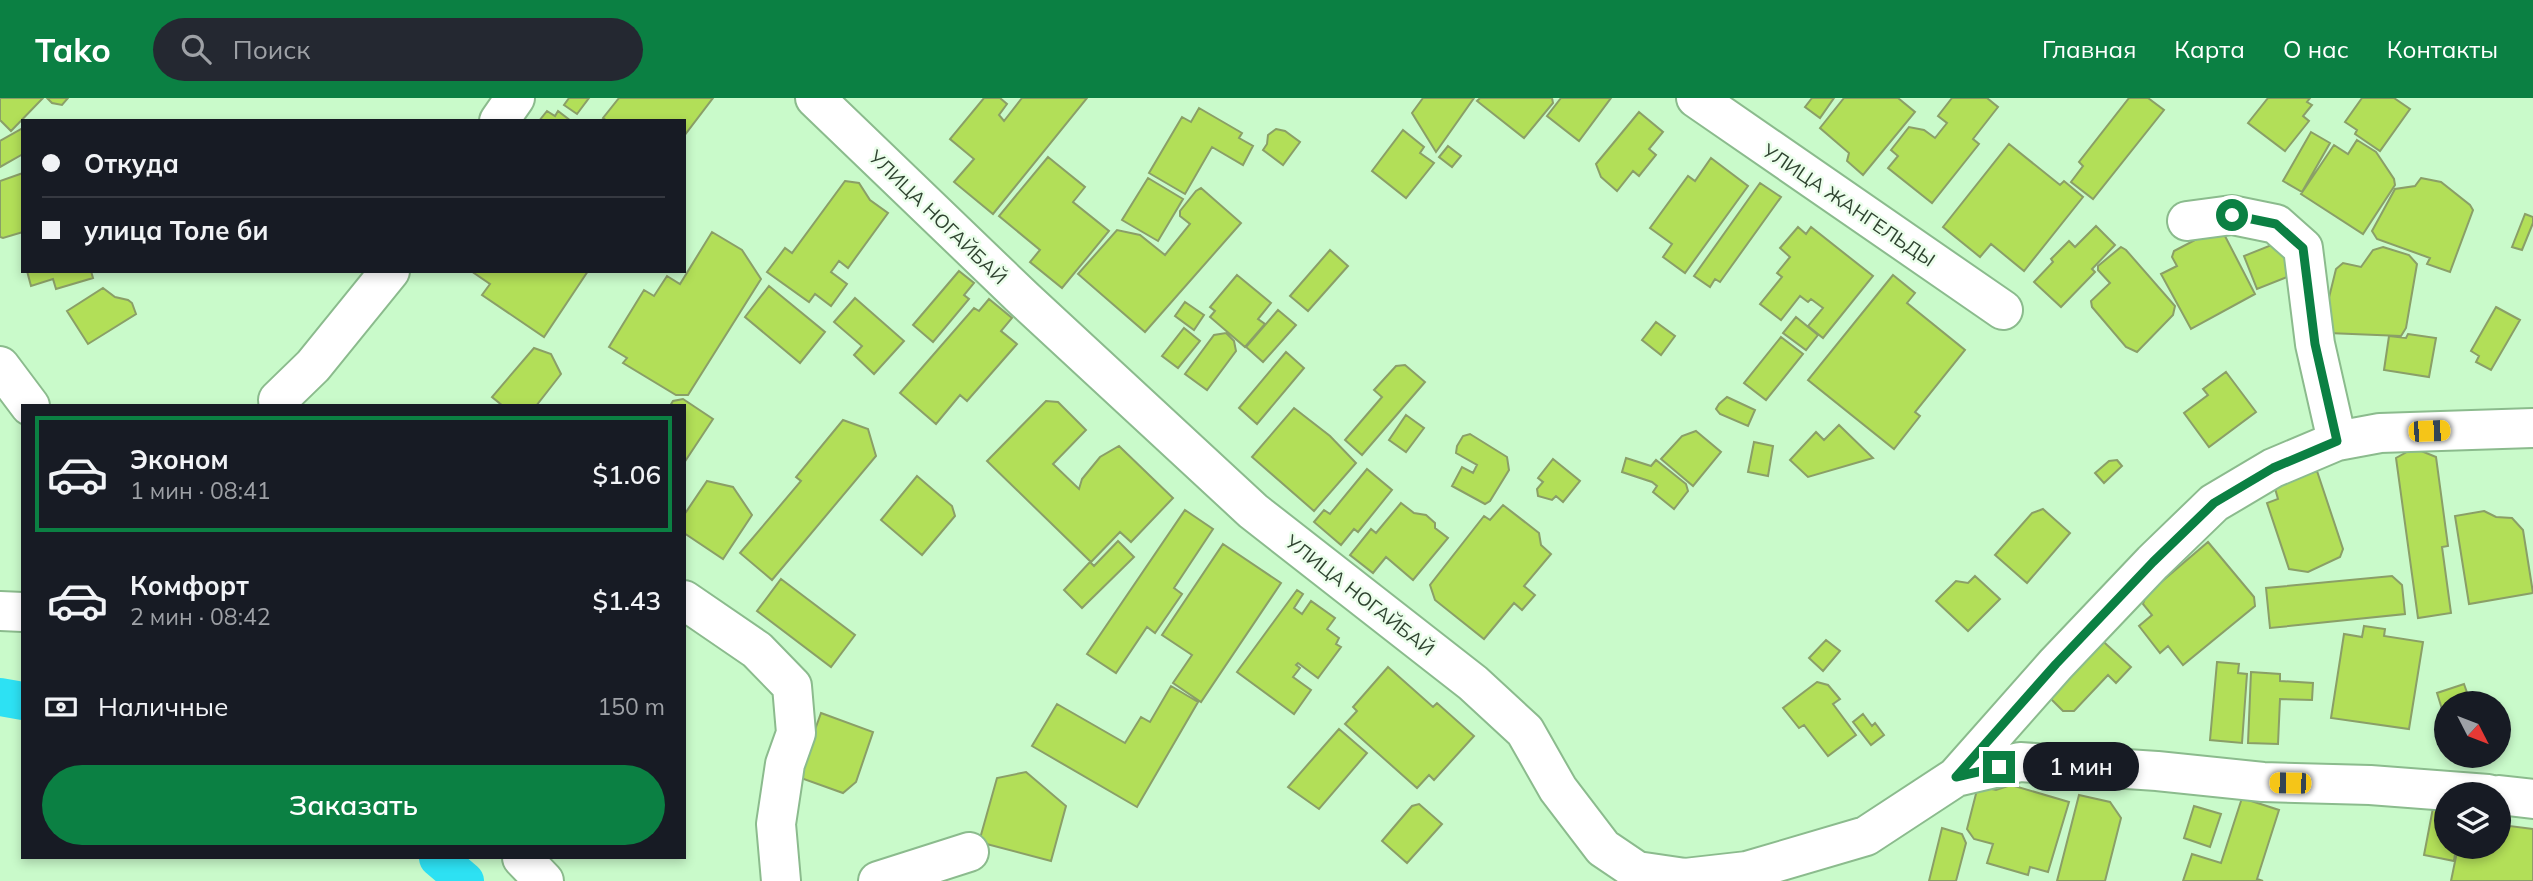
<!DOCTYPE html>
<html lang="ru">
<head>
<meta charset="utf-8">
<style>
  :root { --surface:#171b24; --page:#242831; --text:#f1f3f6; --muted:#9ea1a6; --line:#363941; --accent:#0b8043 }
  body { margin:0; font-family:Mulish,sans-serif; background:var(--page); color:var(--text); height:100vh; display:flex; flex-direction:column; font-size:26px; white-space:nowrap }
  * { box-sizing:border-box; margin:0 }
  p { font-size:23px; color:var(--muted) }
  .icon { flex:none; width:38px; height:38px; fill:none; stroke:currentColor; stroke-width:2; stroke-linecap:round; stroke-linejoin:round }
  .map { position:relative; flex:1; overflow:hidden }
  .details { position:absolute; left:21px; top:306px; width:665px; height:455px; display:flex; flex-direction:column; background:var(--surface); border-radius:0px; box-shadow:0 4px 10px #0003 }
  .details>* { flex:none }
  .top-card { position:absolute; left:21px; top:21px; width:665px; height:154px; border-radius:0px; box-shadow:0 4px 10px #0003; display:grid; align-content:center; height:154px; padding:0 21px; background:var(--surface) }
  .needle { width:46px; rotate:132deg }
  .tools { position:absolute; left:2434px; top:593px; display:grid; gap:14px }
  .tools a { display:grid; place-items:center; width:77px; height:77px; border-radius:50%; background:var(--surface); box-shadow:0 4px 10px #0003; font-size:35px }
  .end { position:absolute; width:32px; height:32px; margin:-16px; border:9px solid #0b8043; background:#fff; box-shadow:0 0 0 4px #fff }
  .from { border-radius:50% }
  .bubble { position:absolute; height:49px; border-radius:24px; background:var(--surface); box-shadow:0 4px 10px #0003; font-size:23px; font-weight:600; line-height:49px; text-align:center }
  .car { position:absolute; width:21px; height:42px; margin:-21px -10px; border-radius:9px; box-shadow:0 0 5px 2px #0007; background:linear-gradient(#f5c518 24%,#345 0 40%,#f5c518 0 76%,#345 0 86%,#f5c518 0) }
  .top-card b { display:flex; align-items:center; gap:24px; height:66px; font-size:26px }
  .top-card b+b { border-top:2px solid var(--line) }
  .top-card i { width:18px; height:18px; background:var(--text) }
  ul { padding:12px 0 0; list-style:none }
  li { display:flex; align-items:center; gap:21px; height:116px; margin:0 14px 10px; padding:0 7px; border:4px solid transparent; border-radius:0px }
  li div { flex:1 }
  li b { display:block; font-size:26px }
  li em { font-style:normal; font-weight:600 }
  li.current { border-color:var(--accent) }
  li>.icon { width:63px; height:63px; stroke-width:1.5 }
  .pay { display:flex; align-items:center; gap:18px; height:77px; padding:0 21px; font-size:26px }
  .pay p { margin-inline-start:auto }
  .primary-button { display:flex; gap:14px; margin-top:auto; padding:14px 21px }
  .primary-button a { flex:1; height:80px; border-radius:42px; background:var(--accent); color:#fff; font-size:28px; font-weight:600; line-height:80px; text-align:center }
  header { display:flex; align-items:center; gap:42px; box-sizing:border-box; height:98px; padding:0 35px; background:var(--accent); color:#fff }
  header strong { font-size:33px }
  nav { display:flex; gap:38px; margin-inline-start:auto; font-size:24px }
  .search { width:490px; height:63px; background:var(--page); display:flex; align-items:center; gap:18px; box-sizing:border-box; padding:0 24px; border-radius:38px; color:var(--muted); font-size:26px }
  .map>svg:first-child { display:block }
</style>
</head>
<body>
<header>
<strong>Tako</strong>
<div class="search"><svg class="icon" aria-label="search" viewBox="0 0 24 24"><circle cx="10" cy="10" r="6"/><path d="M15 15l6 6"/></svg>Поиск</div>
<nav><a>Главная</a><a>Карта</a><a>О нас</a><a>Контакты</a></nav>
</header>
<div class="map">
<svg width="2533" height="783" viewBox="0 0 2533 783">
  <rect width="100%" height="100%" fill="#c9faca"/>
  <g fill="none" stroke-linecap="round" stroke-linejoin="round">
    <path stroke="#2de1f3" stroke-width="38" d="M0 599 23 603
      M438 760 465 783"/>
  </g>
  <path fill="#b2df58" stroke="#8a9f67" stroke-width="2" d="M0 0H43L11 33 0 22Z
    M47 0H68L62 7 52 5Z
    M569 0H589L577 16 564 7Z
    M619 0H713L684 38V23H607L603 20Z
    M984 0H1000L1007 6 999 17 1004 23 1022 0H1087L993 116 954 84 974 61 950 41Z
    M1423 0H1474L1436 54 1412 15Z
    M1480 0H1552L1553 5 1524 40 1477 3Z
    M1561 0H1611L1579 43 1547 18Z
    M1812 0H1834L1820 20 1805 9Z
    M1844 0H1898L1915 14 1863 77 1847 63 1849 55 1820 30Z
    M1952 0H1987L1998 9 1973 41 1979 46 1932 105 1888 70 1898 58 1891 52 1909 29 1924 32 1935 40 1947 25 1938 18Z
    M2129 0H2148L2164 12 2093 101 2071 84 2083 68 2079 64Z
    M2268 0H2310L2307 4 2312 7 2303 18 2309 23 2285 53 2248 25Z
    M2362 0H2394L2410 11 2380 53 2355 36 2357 32 2345 24Z
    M1199 10 1242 35 1239 40 1253 48 1243 67 1212 49 1185 96 1149 75 1182 19 1191 24Z
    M547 13 555 18 558 13 571 23H539Z
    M1639 14 1663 34 1649 51 1656 57 1639 78 1633 73 1617 93 1601 79 1596 66Z
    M23 30V56L0 69V43Z
    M1276 31 1285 33 1300 44 1283 67 1263 52 1267 46 1268 37Z
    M1403 32 1424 49 1420 55 1434 65 1406 100 1372 73Z
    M2311 34 2330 45 2302 94 2283 83Z
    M2357 42 2376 54 2394 81 2395 87 2363 136 2301 96 2334 47 2348 56Z
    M2009 46 2060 87 2064 83 2083 99 2024 173 1991 146 1980 159 1943 129Z
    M1448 48 1461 58 1452 69 1439 59Z
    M1048 59 1085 89 1073 104 1109 133 1062 190 1030 164 1040 152 999 118Z
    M1711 60 1748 88 1685 175 1663 159 1672 146 1650 130 1688 78 1695 83Z
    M23 75V134L3 140 0 139V83Z
    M1148 80 1183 101 1158 143 1122 122Z
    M2421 80 2441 84 2470 107 2473 112 2450 174 2427 166 2430 160 2377 141 2372 133 2395 91 2415 88Z
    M845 83 859 85 870 102 888 115 848 170 839 163 831 174 847 186 831 208 815 196 809 204 767 174 785 150 792 155Z
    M1760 85 1781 99 1720 184 1715 181 1710 189 1694 178Z
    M1201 90 1241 125 1145 234 1078 176 1117 132 1140 137 1165 157 1190 126 1180 118V113L1196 93Z
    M2525 116 2533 119V125L2522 152 2512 149Z
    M2096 128 2115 147 2092 171 2095 174 2061 209 2034 184 2053 164 2051 161 2069 143 2075 149Z
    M1798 129 1806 136 1811 129 1873 178 1823 240 1808 228 1823 210 1811 201 1808 204 1800 198 1781 222 1760 206 1782 179 1777 175 1790 159 1780 150Z
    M2212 133 2225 138 2255 196 2191 231 2161 176 2177 168 2172 159 2174 153Z
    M712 134 742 152 761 181 688 297H676L623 265 627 260 609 249 644 192 654 198 667 178 680 186Z
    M2279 144 2292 177 2257 191 2244 158Z
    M2121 149 2126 152 2175 208 2173 217 2137 254 2126 249 2092 209 2091 203 2110 185 2098 172V168Z
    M2383 149 2409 157 2417 166 2406 230 2401 238 2328 235 2322 228 2336 171 2343 165 2361 169 2373 152Z
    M1330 152 1348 168 1308 213 1290 198Z
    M27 173H91L93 180 56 191 53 181 31 188Z
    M471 173H588L544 239 482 197 490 186Z
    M959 173 974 185 964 197 969 201 933 244 913 227Z
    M1237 177 1271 205 1258 221 1265 226 1245 249 1210 219 1215 213 1210 209Z
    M1893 177 1915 195 1907 205 1965 252 1915 314 1920 318 1894 351 1808 282Z
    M769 188 825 234 800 265 745 219Z
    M103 190 115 199 128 202 132 205 136 216 88 246 67 213Z
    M855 200 904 243 874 276 854 257 862 248 834 224Z
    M989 201 1012 220 1001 233 1017 246 967 303 960 297 936 326 900 295 974 210 979 213Z
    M1185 204 1204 217 1194 232 1175 218Z
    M2496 209 2520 222 2491 272 2476 264 2479 258 2471 253Z
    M1278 212 1296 227 1263 264 1246 249Z
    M1796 219 1818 237 1806 252 1783 235Z
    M1656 224 1675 238 1661 257 1642 242Z
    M1184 230 1200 243 1178 270 1162 258Z
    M1226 235 1234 243 1236 253 1207 292 1185 276 1214 237Z
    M2408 236 2436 240 2429 279 2384 272 2389 238 2406 240Z
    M1781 239 1803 256 1766 302 1744 285Z
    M534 250 551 256 561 276 536 308H503L492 299Z
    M1286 254 1304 270 1257 326 1239 310Z
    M1405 267 1425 284 1362 357 1345 342 1382 299 1374 292 1396 268Z
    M2226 274 2256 314 2209 349 2184 315 2208 297 2203 291Z
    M1727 299 1755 312 1748 328 1720 316 1716 311 1719 306Z
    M683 301 713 321 684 365V308H670L673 303Z
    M1046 303 1058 304 1086 332 1053 366 1079 391 1082 381 1100 359 1119 348 1173 400 1131 444 1120 434 1091 464 987 363Z
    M1294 310 1330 338 1356 365 1314 413 1252 359Z
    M1406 317 1424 330 1406 354 1389 342Z
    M843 322 868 331 876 358 772 482 740 455 801 383 796 379Z
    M1839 327 1873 360 1808 379 1790 362 1816 334 1824 342Z
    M1696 333 1721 354 1693 388 1661 361 1682 338Z
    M1470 336 1507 359 1509 372 1490 403 1485 406 1452 388 1462 369 1473 375 1477 367 1456 355 1457 348 1463 338Z
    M1754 344 1773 348 1768 378 1748 374Z
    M2414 350 2436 359 2448 448 2442 449 2451 515 2418 520 2396 360Z
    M1626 360 1651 368 1656 362 1686 386 1688 393 1674 411 1653 394 1657 388 1652 384 1622 374Z
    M1553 361 1580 383 1563 404 1556 398 1552 402 1538 398 1537 391 1543 384 1538 380Z
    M2117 362 2122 368 2104 385 2095 375 2109 363Z
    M1367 371 1392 392 1358 434 1354 431 1341 447 1314 424 1324 412 1330 416Z
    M2317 373 2343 451 2340 459 2308 474 2289 471 2267 405 2278 401 2274 387Z
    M917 378 952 408 955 418 922 457 881 422Z
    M707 383 733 389 752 417 723 461 684 435V417Z
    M1401 405 1414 415 1426 417 1435 425V430L1448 440 1413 482 1386 459 1373 475 1350 457 1371 431 1376 435Z
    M1503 407 1539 435 1541 447 1551 456 1524 488 1535 497 1522 512 1514 505 1484 541 1435 502 1430 487 1484 418 1490 422Z
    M2043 411 2070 435 2027 485 1995 457 2032 415Z
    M1185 412 1213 431 1174 490 1182 496 1155 535 1147 529 1116 575 1087 556Z
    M2484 413 2496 419 2512 420 2523 432 2533 495 2469 506 2455 418Z
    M1118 443 1134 459 1082 510 1064 492 1090 464 1094 468Z
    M2208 444 2254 499 2255 508 2183 567 2168 548 2160 555 2139 528 2152 517 2143 506 2146 497Z
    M1223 446 1281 485 1201 604 1173 585 1192 557 1162 537Z
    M1975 478 2000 501 1968 533 1936 503 1956 483 1968 485Z
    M2392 478 2402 487 2405 516 2270 530 2266 490Z
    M781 481 855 537 831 569 757 513Z
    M1297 492 1303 496 1294 510 1302 516 1311 503 1335 520 1327 531 1339 540 1336 546 1341 549 1318 580 1298 565 1296 567 1300 570 1293 579 1311 592 1294 616 1237 574Z
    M2364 528 2385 531 2384 538 2423 544 2409 631 2331 620 2344 536 2362 539Z
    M2094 535 2131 569 2116 585 2108 577 2074 613H2063L2052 602V594Z
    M1826 542 1840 553 1823 573 1809 560Z
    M2217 564 2239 566 2238 575 2247 576 2242 645 2210 642Z
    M1388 569 1433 609 1437 605 1474 638 1434 682 1429 677 1417 690 1345 626 1357 613 1353 609Z
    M2251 574 2280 576V583L2313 585 2312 602 2280 601 2278 646 2248 645Z
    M1817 584 1828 587 1840 601 1833 606 1856 637 1828 658 1804 627 1799 630 1783 610Z
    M2464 586 2471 606H2446V624L2437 595Z
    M1171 588 1198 604 1137 709 1032 648 1057 606 1125 645 1141 619 1150 624Z
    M821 615 873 634 856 684 843 695 798 679Z
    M1863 616 1872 628 1875 625 1884 637 1871 647 1853 624Z
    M1339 631 1367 655 1319 711 1288 689Z
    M1026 674 1066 708 1051 763 979 744 997 680Z
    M2011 687 2069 704 2048 774 2030 769 2028 777 1987 765 1993 746 1974 741 1967 731 1978 688 1996 692Z
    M2079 697 2110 704 2121 720 2105 783H2057Z
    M2242 700 2279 712 2257 781 2263 783H2183L2192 756 2221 765Z
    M1419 706 1442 726 1407 765 1382 743 1412 708Z
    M2194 708 2221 716 2210 749 2184 740Z
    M2433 710 2446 713V749H2456L2454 763 2424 757Z
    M2499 717 2510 719 2509 728 2533 731V783H2451L2458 749H2499Z
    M1942 730 1962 736 1966 745 1956 783H1929Z"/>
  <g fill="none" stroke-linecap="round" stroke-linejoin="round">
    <g stroke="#8bbb8d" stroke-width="42">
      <path id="minor" d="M815 0 1024 201 1253 413 1473 585 1525 633 1558 691 1603 750 1637 773 1685 780 1747 773 1866 738 1956 679 2056 566 2153 464 2214 405 2273 370 2337 343 2380 335 2533 330
        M1696 0 2003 212
        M499 23 515 0
        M2187 123 2232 117 2276 126 2303 150 2315 246 2337 343
        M0 268 30 308
        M278 302 313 268 390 173
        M684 502 757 552 792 588 796 635 785 666 776 726 781 783
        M0 513 23 514
        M1956 679 2020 664 2157 673 2263 684 2370 687 2488 696
        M2499 697 2533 701
        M522 760 544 783
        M878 783 969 754"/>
    </g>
    <use href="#minor" stroke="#fff" stroke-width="38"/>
  </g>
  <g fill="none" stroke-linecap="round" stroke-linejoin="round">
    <path stroke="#0b8043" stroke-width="9" d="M1999 669 1956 679 2056 566 2153 464 2214 405 2273 370 2337 343 2315 246 2303 150 2276 126 2232 117"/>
  </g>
  <g text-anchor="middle" stroke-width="5" stroke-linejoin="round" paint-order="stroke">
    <g font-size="19" fill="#2f4330" stroke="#ebfeeb">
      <text transform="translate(1849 107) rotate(34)" y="7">УЛИЦА ЖАНГЕЛЬДЫ</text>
      <text transform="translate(938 119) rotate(44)" y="7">УЛИЦА НОГАЙБАЙ</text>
      <text transform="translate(1360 497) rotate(38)" y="7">УЛИЦА НОГАЙБАЙ</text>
    </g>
  </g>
</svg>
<div class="tools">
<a><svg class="needle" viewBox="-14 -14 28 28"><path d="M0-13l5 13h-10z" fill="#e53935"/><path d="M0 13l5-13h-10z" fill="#9ea1a6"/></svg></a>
<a><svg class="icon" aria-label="layers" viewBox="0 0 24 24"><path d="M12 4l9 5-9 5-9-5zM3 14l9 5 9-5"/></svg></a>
</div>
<i class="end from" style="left:2232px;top:117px"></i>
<i class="end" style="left:1999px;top:669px"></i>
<div class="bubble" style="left:2023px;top:644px;width:116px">1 мин</div>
<i class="car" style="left:2429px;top:333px;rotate:88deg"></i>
<i class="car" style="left:2290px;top:685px;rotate:271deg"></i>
<div class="top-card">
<b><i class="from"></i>Откуда</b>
<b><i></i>улица Толе би</b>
</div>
<section class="details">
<ul>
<li class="current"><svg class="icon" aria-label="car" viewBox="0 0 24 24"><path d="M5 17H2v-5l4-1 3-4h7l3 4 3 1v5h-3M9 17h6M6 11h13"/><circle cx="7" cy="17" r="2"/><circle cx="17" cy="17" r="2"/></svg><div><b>Эконом</b><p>1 мин · 08:41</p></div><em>$1.06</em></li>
<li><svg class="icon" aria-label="car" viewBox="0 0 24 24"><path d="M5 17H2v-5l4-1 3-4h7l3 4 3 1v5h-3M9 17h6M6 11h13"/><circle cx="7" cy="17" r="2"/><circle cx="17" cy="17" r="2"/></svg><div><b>Комфорт</b><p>2 мин · 08:42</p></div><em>$1.43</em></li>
</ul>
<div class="pay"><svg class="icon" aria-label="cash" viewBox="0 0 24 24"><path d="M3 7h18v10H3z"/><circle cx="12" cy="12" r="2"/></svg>Наличные<p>150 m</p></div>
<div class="primary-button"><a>Заказать</a></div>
</section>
</div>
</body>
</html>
